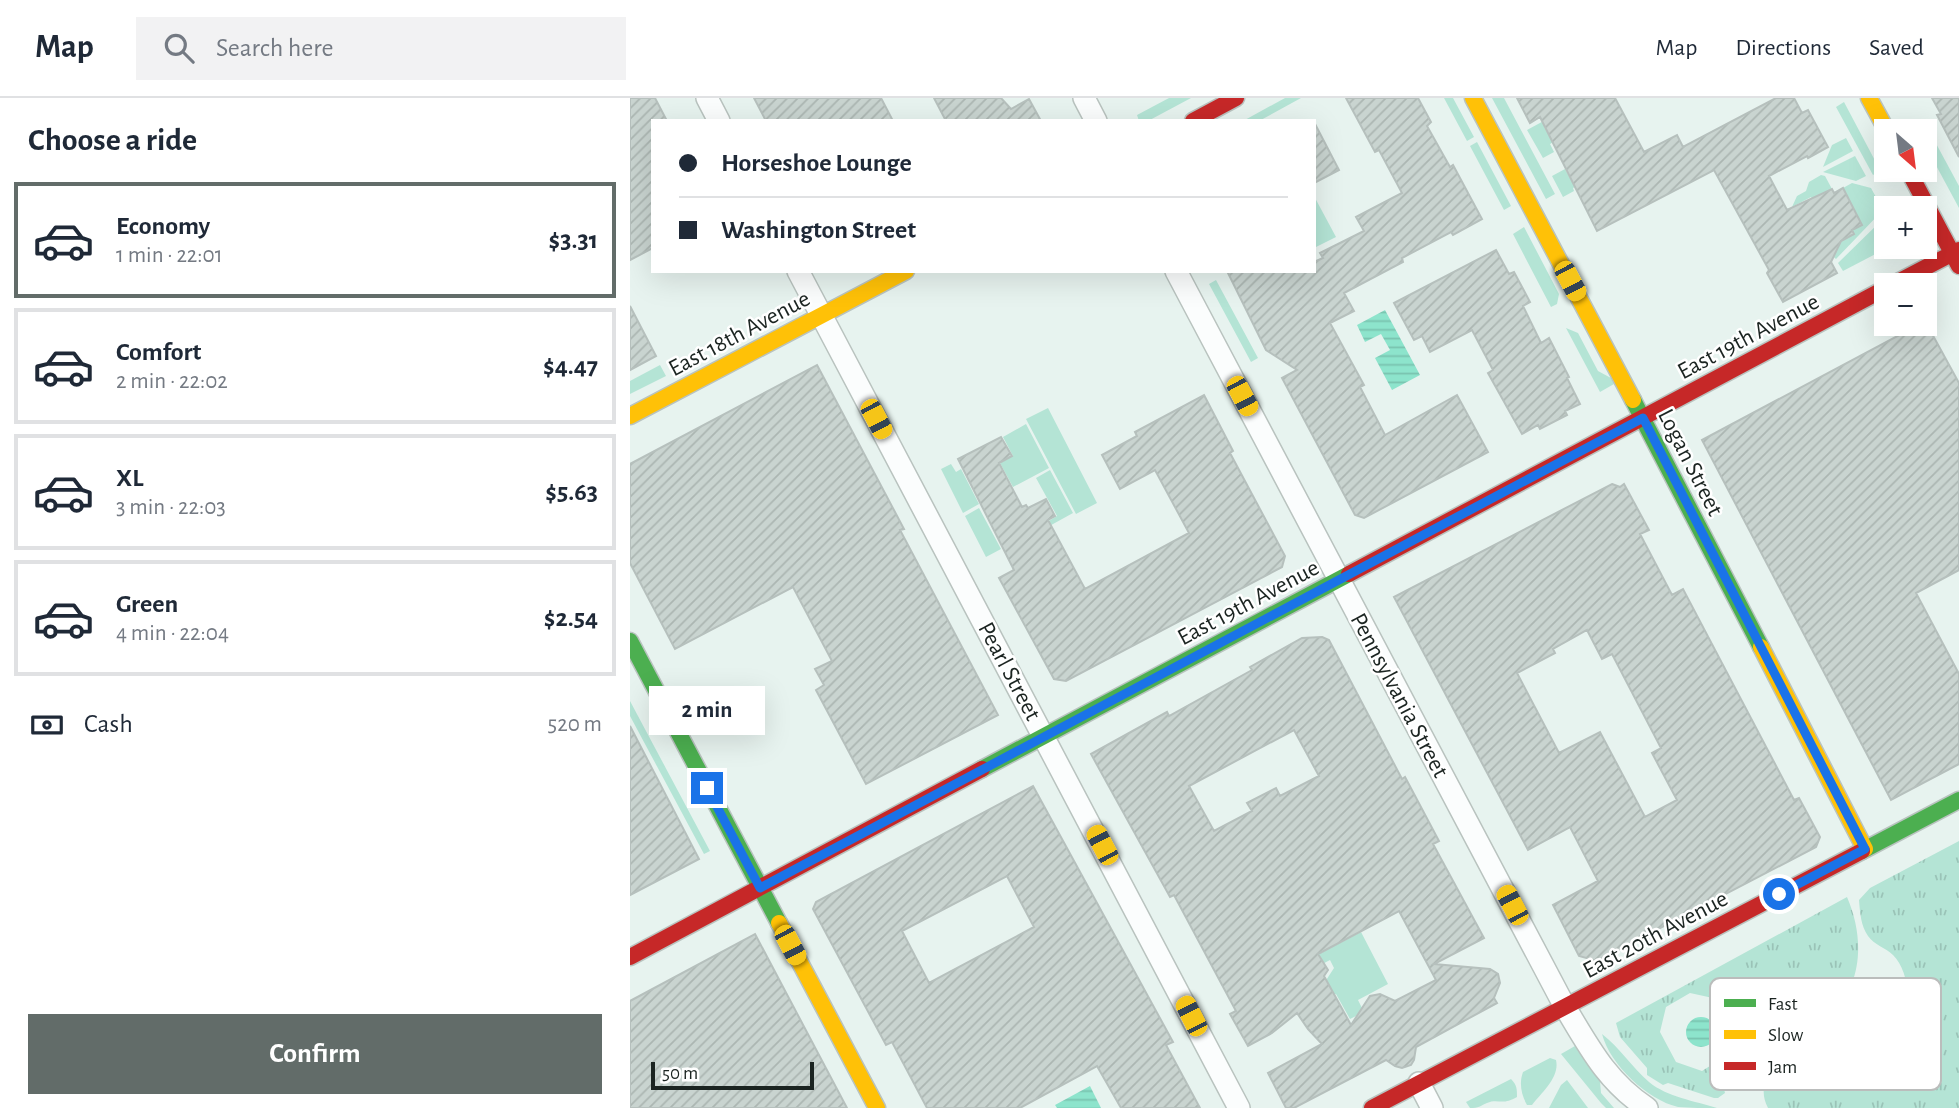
<!DOCTYPE html>
<html lang="en">
<head>
<meta charset="utf-8">
<style>
  :root { --surface:#fff; --page:#f2f2f3; --text:#1f2937; --muted:#747a83; --line:#e0e1e3; --accent:#626c69 }
  body { margin:0; font-family:"Alegreya Sans",sans-serif; background:var(--page); color:var(--text); height:100vh; display:flex; flex-direction:column; font-size:26px; white-space:nowrap }
  * { box-sizing:border-box; margin:0 }
  p { font-size:23px; color:var(--muted) }
  .icon { flex:none; width:38px; height:38px; fill:none; stroke:currentColor; stroke-width:2; stroke-linecap:round; stroke-linejoin:round }
  .map { position:relative; flex:1; overflow:hidden }
  .details { display:flex; flex-direction:column; background:var(--surface); width:630px }
  .details>* { flex:none }
  .banner { position:absolute; left:21px; top:21px; width:665px; height:154px; border-radius:0px; box-shadow:0 7px 28px #0002; display:grid; align-content:center; height:154px; padding:0 28px; background:var(--surface) }
  .needle { width:46px; rotate:152deg }
  .buttons { position:absolute; left:1244px; top:21px; display:grid; gap:14px }
  .buttons a { display:grid; place-items:center; width:63px; height:63px; border-radius:0px; background:var(--surface); box-shadow:0 7px 28px #0002; font-size:35px }
  .scale { position:absolute; left:21px; bottom:18px; width:163px; box-sizing:border-box; padding-left:7px; border:4px solid #1b2421; border-top:0; font-size:19px; line-height:24px; white-space:nowrap; color:#1b2421; -webkit-text-stroke:5px #fff; paint-order:stroke }
  .end { position:absolute; width:32px; height:32px; margin:-16px; border:9px solid #1a73e8; background:#fff; box-shadow:0 0 0 4px #fff }
  .from { border-radius:50% }
  .bubble { position:absolute; height:49px; border-radius:0px; background:var(--surface); box-shadow:0 7px 28px #0002; font-size:23px; font-weight:700; line-height:49px; text-align:center }
  .car { position:absolute; width:21px; height:42px; margin:-21px -10px; border-radius:9px; box-shadow:0 0 5px 2px #0007; background:linear-gradient(#f5c518 24%,#345 0 40%,#f5c518 0 76%,#345 0 86%,#f5c518 0) }
  .banner b { display:flex; align-items:center; gap:24px; height:66px; font-size:26px }
  .banner b+b { border-top:2px solid var(--line) }
  .banner i { width:18px; height:18px; background:var(--text) }
  ul { padding:0; list-style:none }
  li { display:flex; align-items:center; gap:21px; height:116px; margin:0 14px 10px; padding:0 14px; border:4px solid var(--line); border-radius:0px }
  li div { flex:1 }
  li b { display:block; font-size:26px }
  li em { font-style:normal; font-weight:700 }
  li.on { border-color:var(--accent) }
  li>.icon { width:63px; height:63px; stroke-width:1.5 }
  h2 { padding:0 28px; font-size:32px; line-height:84px }
  .pay { display:flex; align-items:center; gap:18px; height:77px; padding:0 28px; font-size:26px }
  .pay p { margin-inline-start:auto }
  .cta { display:flex; gap:14px; margin-top:auto; padding:14px 28px }
  .cta a { flex:1; height:80px; border-radius:0px; background:var(--accent); color:#fff; font-size:28px; font-weight:700; line-height:80px; text-align:center }
  header { display:flex; align-items:center; gap:42px; box-sizing:border-box; height:98px; padding:0 35px; background:var(--surface); border-bottom:2px solid var(--line) }
  header strong { font-size:33px }
  nav { display:flex; gap:38px; margin-inline-start:auto; font-size:24px }
  .search { width:490px; height:63px; background:var(--page); display:flex; align-items:center; gap:18px; box-sizing:border-box; padding:0 24px; border-radius:0px; color:var(--muted); font-size:26px }
  main { display:flex; flex:1; min-height:0 }
  .map>svg:first-child { display:block }
</style>
</head>
<body>
<header>
<strong>Map</strong>
<div class="search"><svg class="icon" aria-label="search" viewBox="0 0 24 24"><circle cx="10" cy="10" r="6"/><path d="M15 15l6 6"/></svg>Search here</div>
<nav><a>Map</a><a>Directions</a><a>Saved</a></nav>
</header>
<main>
<section class="details">
<h2>Choose a ride</h2>
<ul>
<li class="on"><svg class="icon" aria-label="car" viewBox="0 0 24 24"><path d="M5 17H2v-5l4-1 3-4h7l3 4 3 1v5h-3M9 17h6M6 11h13"/><circle cx="7" cy="17" r="2"/><circle cx="17" cy="17" r="2"/></svg><div><b>Economy</b><p>1 min · 22:01</p></div><em>$3.31</em></li>
<li><svg class="icon" aria-label="car" viewBox="0 0 24 24"><path d="M5 17H2v-5l4-1 3-4h7l3 4 3 1v5h-3M9 17h6M6 11h13"/><circle cx="7" cy="17" r="2"/><circle cx="17" cy="17" r="2"/></svg><div><b>Comfort</b><p>2 min · 22:02</p></div><em>$4.47</em></li>
<li><svg class="icon" aria-label="car" viewBox="0 0 24 24"><path d="M5 17H2v-5l4-1 3-4h7l3 4 3 1v5h-3M9 17h6M6 11h13"/><circle cx="7" cy="17" r="2"/><circle cx="17" cy="17" r="2"/></svg><div><b>XL</b><p>3 min · 22:03</p></div><em>$5.63</em></li>
<li><svg class="icon" aria-label="car" viewBox="0 0 24 24"><path d="M5 17H2v-5l4-1 3-4h7l3 4 3 1v5h-3M9 17h6M6 11h13"/><circle cx="7" cy="17" r="2"/><circle cx="17" cy="17" r="2"/></svg><div><b>Green</b><p>4 min · 22:04</p></div><em>$2.54</em></li>
</ul>
<div class="pay"><svg class="icon" aria-label="cash" viewBox="0 0 24 24"><path d="M3 7h18v10H3z"/><circle cx="12" cy="12" r="2"/></svg>Cash<p>520 m</p></div>
<div class="cta"><a>Confirm</a></div>
</section>
<div class="map">
<svg width="1329" height="1010" viewBox="0 0 1329 1010">
  <defs>
    <pattern id="park-tufts" width="24" height="20" patternUnits="userSpaceOnUse" patternTransform="scale(1.75)"><rect width="24" height="20" fill="#b4e4d5"/><path d="M3 7l-1-3M5 7V3M7 7l1-3M15 17l-1-3M17 17v-4M19 17l1-3" fill="none" stroke="#9ac3b7"/></pattern>
    <pattern id="water-rules" width="6" height="5" patternUnits="userSpaceOnUse" patternTransform="scale(1.75)"><rect width="6" height="5" fill="#8de4cc"/><path d="M0 2.5h6" fill="none" stroke="#79c3af"/></pattern>
    <pattern id="building-hatch" width="6" height="6" patternUnits="userSpaceOnUse" patternTransform="scale(1.75)"><rect width="6" height="6" fill="#c9d4d0"/><path d="M-1 1l2-2M0 6l6-6M5 7l2-2" fill="none" stroke="#acb6b2"/></pattern>
  </defs>
  <rect width="100%" height="100%" fill="#e7f3ef"/>
  <path fill="#b4e4d5" d="M539 0H561L518 23H509L507 17Z
    M655 0H671L629 23H613Z
    M814 0H823L844 39 837 43Z
    M862 0H874L925 96 916 101Z
    M1214 4 1250 72 1243 77 1206 9Z
    M921 19 923 23 914 29 921 41 929 36 931 40 920 46 924 54 913 60 897 32Z
    M1296 27 1329 88V110L1295 47V33L1287 32Z
    M1216 40 1223 53 1193 69 1202 47Z
    M847 44 881 108 874 112 840 48Z
    M1225 58 1236 78 1226 83 1193 74Z
    M935 71 942 84 953 78 956 83 943 90 944 93 933 99 922 78Z
    M1191 77 1195 78 1202 91 1186 99 1184 104 1181 99 1162 109 1167 98 1176 93 1179 84Z
    M1222 85 1241 90 1253 112 1206 161 1200 156 1206 152 1211 143 1224 136 1222 132 1232 127 1213 90Z
    M684 98 706 139 684 150Z
    M1256 118V149H1259L1213 173 1208 165Z
    M894 129 929 196 927 206 921 209 883 136Z
    M586 182 628 260 621 264 579 186Z
    M936 230 948 235 968 273 981 280 984 286 970 294Z
    M30 267 36 278 0 296V283Z
    M418 310 467 405 446 416 396 321Z
    M396 326 419 370 383 389 370 365 383 358 373 339Z
    M321 366 326 374 331 371 349 406 333 415 311 371Z
    M420 372 443 415 414 431 412 427 427 418 406 380Z
    M349 410 371 451 356 459 335 418Z
    M0 603 80 753 74 756 0 618Z
    M731 834 758 886 728 902 734 914 720 921 706 896 696 900 691 890 704 870 700 862 679 873 674 864Z
    M972 936C990 950 1002 969 1019 984 1037 999 1065 1003 1087 1010 1075 1010 1060 1010 1048 1009 1018 1002 980 967 972 936Z
    M945 948 970 983 971 995 984 1010H976L971 1005 931 956Z
    M920 960 926 962C930 979 912 994 902 1007H897C891 996 889 985 893 974Z
    M881 981C887 987 887 991 887 999 872 1008 868 1000 857 1005 850 1008 849 1010 840 1010L836 1004Z
    M937 982 958 1010H919L931 987Z"/>
  <path fill="url(#park-tufts)" d="M1329 743V1010H1138C1126 987 1141 971 1158 956 1166 950 1174 942 1185 940 1196 937 1205 945 1215 947 1243 952 1269 934 1276 907 1280 892 1275 869 1263 857 1256 850 1244 847 1238 838 1231 828 1230 815 1229 802L1240 790Z
    M1217 799C1234 838 1234 886 1200 917 1188 927 1172 934 1158 943L1107 931 1092 902 1060 895 1036 909 1030 934 1046 964 1072 973 1083 966 1092 983 1095 995 1088 1000H1084L1038 985 1033 987 1017 977V970L990 939 986 925Z"/>
  <path fill="url(#water-rules)" d="M755 212 790 277 762 292 745 260 760 252 751 236 735 244 727 227Z
    M1056 934a15 15 0 1 1 30 0a15 15 0 1 1-30 0Z
    M460 988 471 1010H427L425 1007Z"/>
  <path fill="url(#building-hatch)" stroke="#b6c0bd" stroke-width="2" fill-rule="evenodd" d="M0 0H25L37 23H23V150L0 162Z
    M124 0H251L263 23H136Z
    M304 0H371L381 11 399 1 411 23H316Z
    M716 0H788L801 24 797 28 820 69 823 67 852 121 823 137 821 134 772 160 773 164 714 195 724 213 700 225 734 287 730 289 755 337 827 297 858 354 734 420 725 417 652 280 667 272 636 252 597 173H684V164L693 160 690 155 734 133 726 119 772 95 749 52 745 54Z
    M887 0H985L1014 54 1047 37 1053 49 1146 0H1164L1172 15 1178 12 1198 49 1178 60 1177 58 1139 78 1157 112 1202 91 1204 95 1213 90 1232 127 1222 132 1224 136 1211 143 1201 164 1207 175 1153 204 1137 175 1139 172 1084 72 967 133 910 19 900 25Z
    M1302 0H1329V59L1307 17 1311 16Z
    M684 24 709 72 684 85Z
    M866 152 879 176 884 174 900 204 893 208 911 245 919 240 939 279 937 280 950 306 935 313 937 317 910 331 908 327 892 336 858 275 863 272 842 232 800 254 792 238 784 242 764 205Z
    M0 208 26 258 0 272Z
    M1295 223 1329 285V472L1286 495 1329 576V666L1261 702 1072 342 1290 226H1295Z
    M187 267 274 431 270 432 368 617 236 686 186 592 194 587 185 571 202 563 163 489 45 551 0 465V366Z
    M574 297 603 353 600 355 655 458 652 469 436 583 424 581 369 480 384 472 328 361 371 339 382 358 369 365 392 409 396 407 398 410 416 401 425 418 418 422 455 491 559 435 525 372 490 391 472 357 507 338 505 334Z
    M982 386 990 389 994 386 1019 432 1010 436 1042 497 1053 491 1164 702 1169 700 1190 739 1186 749 967 863 949 858 923 807 968 783 940 729 898 752 764 499ZM957 532 972 561 982 556 1031 650 1022 655 1047 702 1015 719 970 634 929 655 887 575 925 555 923 551Z
    M692 539 699 542 772 681 775 679 809 743 803 746 854 840 804 866 860 871 868 876 870 885 864 900 867 905 786 949 784 962 781 967 772 970 765 968 756 962 664 1010H656L638 975 692 946 678 931 667 915 642 935 618 948 600 916 606 913 544 797 540 799 461 656 537 614 539 618 622 572 620 569 672 540ZM664 632 689 678 650 698 646 690 617 705 622 713 584 733 559 688ZM769 813 806 882 765 903 750 896 740 898 721 927 694 878 698 872 688 856Z
    M0 628 69 761 0 797Z
    M403 688 543 944 536 947 570 1010H491L467 968 390 1010H297L262 944 256 947 183 811 186 804ZM377 778 404 829 299 885 272 833Z
    M125 836 217 1010H0V903Z"/>
  <g fill="none" stroke-linecap="round" stroke-linejoin="round">
    <g stroke="#b9c3bf" stroke-width="24">
      <path id="street" d="M77 0 89 23
        M454 0 466 23
        M168 173 609 1010
        M546 173 935 909C959 949 977 984 1017 1010
        M789 985 802 1010"/>
    </g>
    <g stroke="#b9c3bf" stroke-width="19">
      <path id="fast" d="M1003 302 1131 549
        M0 543 149 825
        M352 671 719 476
        M1232 753 1329 702"/>
    </g>
    <g stroke="#b9c3bf" stroke-width="19">
      <path id="slow" d="M843 0 1003 302
        M1239 0 1257 33
        M0 318 276 173
        M1131 549 1235 751
        M149 825 247 1010"/>
    </g>
    <g stroke="#b9c3bf" stroke-width="19">
      <path id="jam" d="M563 23 606 0
        M1278 72 1329 168
        M1262 187 1329 152
        M719 476 1256 190
        M0 859 352 671
        M742 1010 1232 753"/>
    </g>
    <use href="#street" stroke="#fbfdfd" stroke-width="21"/>
    <use href="#fast" stroke="#4caf50" stroke-width="16"/>
    <use href="#slow" stroke="#ffc107" stroke-width="16"/>
    <use href="#jam" stroke="#c62828" stroke-width="16"/>
  </g>
  <g fill="none" stroke-linecap="round" stroke-linejoin="round">
    <path stroke="#1a73e8" stroke-width="9" d="M77 690 130 790 1013 320 1235 751 1149 796"/>
  </g>
  <g text-anchor="middle" stroke-width="5" stroke-linejoin="round" paint-order="stroke">
    <g font-size="24" fill="#1b2421" stroke="#fff">
      <text transform="translate(109 235) rotate(-28)" y="8">East 18th Avenue</text>
      <text transform="translate(1118 238) rotate(-28)" y="8">East 19th Avenue</text>
      <text transform="translate(1061 364) rotate(63)" y="8">Logan Street</text>
      <text transform="translate(618 504) rotate(-28)" y="8">East 19th Avenue</text>
      <text transform="translate(380 573) rotate(62)" y="8">Pearl Street</text>
      <text transform="translate(770 597) rotate(62)" y="8">Pennsylvania Street</text>
      <text transform="translate(1025 836) rotate(-28)" y="8">East 20th Avenue</text>
    </g>
  </g>
  <rect x="1080" y="880" width="231" height="112" rx="10" fill="#fff" stroke="#bbbdbc" stroke-width="2"/>
  <rect x="1094" y="901" width="32" height="8" fill="#4caf50"/>
  <rect x="1094" y="932" width="32" height="9" fill="#ffc107"/>
  <rect x="1094" y="964" width="32" height="8" fill="#c62828"/>
  <g font-size="19" fill="#1b2421">
    <text x="1138" y="912">Fast</text>
    <text x="1138" y="943">Slow</text>
    <text x="1138" y="975">Jam</text>
  </g>
</svg>
<div class="buttons">
<a><svg class="needle" viewBox="-14 -14 28 28"><path d="M0-13l5 13h-10z" fill="#e53935"/><path d="M0 13l5-13h-10z" fill="#747a83"/></svg></a>
<a>+</a>
<a>−</a>
</div>
<div class="scale">50 m</div>
<i class="end from" style="left:1149px;top:796px"></i>
<i class="end" style="left:77px;top:690px"></i>
<div class="bubble" style="left:19px;top:588px;width:116px">2 min</div>
<i class="car" style="left:940px;top:183px;rotate:152deg"></i>
<i class="car" style="left:612px;top:298px;rotate:152deg"></i>
<i class="car" style="left:246px;top:321px;rotate:152deg"></i>
<i class="car" style="left:472px;top:747px;rotate:332deg"></i>
<i class="car" style="left:882px;top:807px;rotate:332deg"></i>
<i class="car" style="left:160px;top:847px;rotate:152deg"></i>
<i class="car" style="left:561px;top:918px;rotate:333deg"></i>
<div class="banner">
<b><i class="from"></i>Horseshoe Lounge</b>
<b><i></i>Washington Street</b>
</div>
</div>
</main>
</body>
</html>
